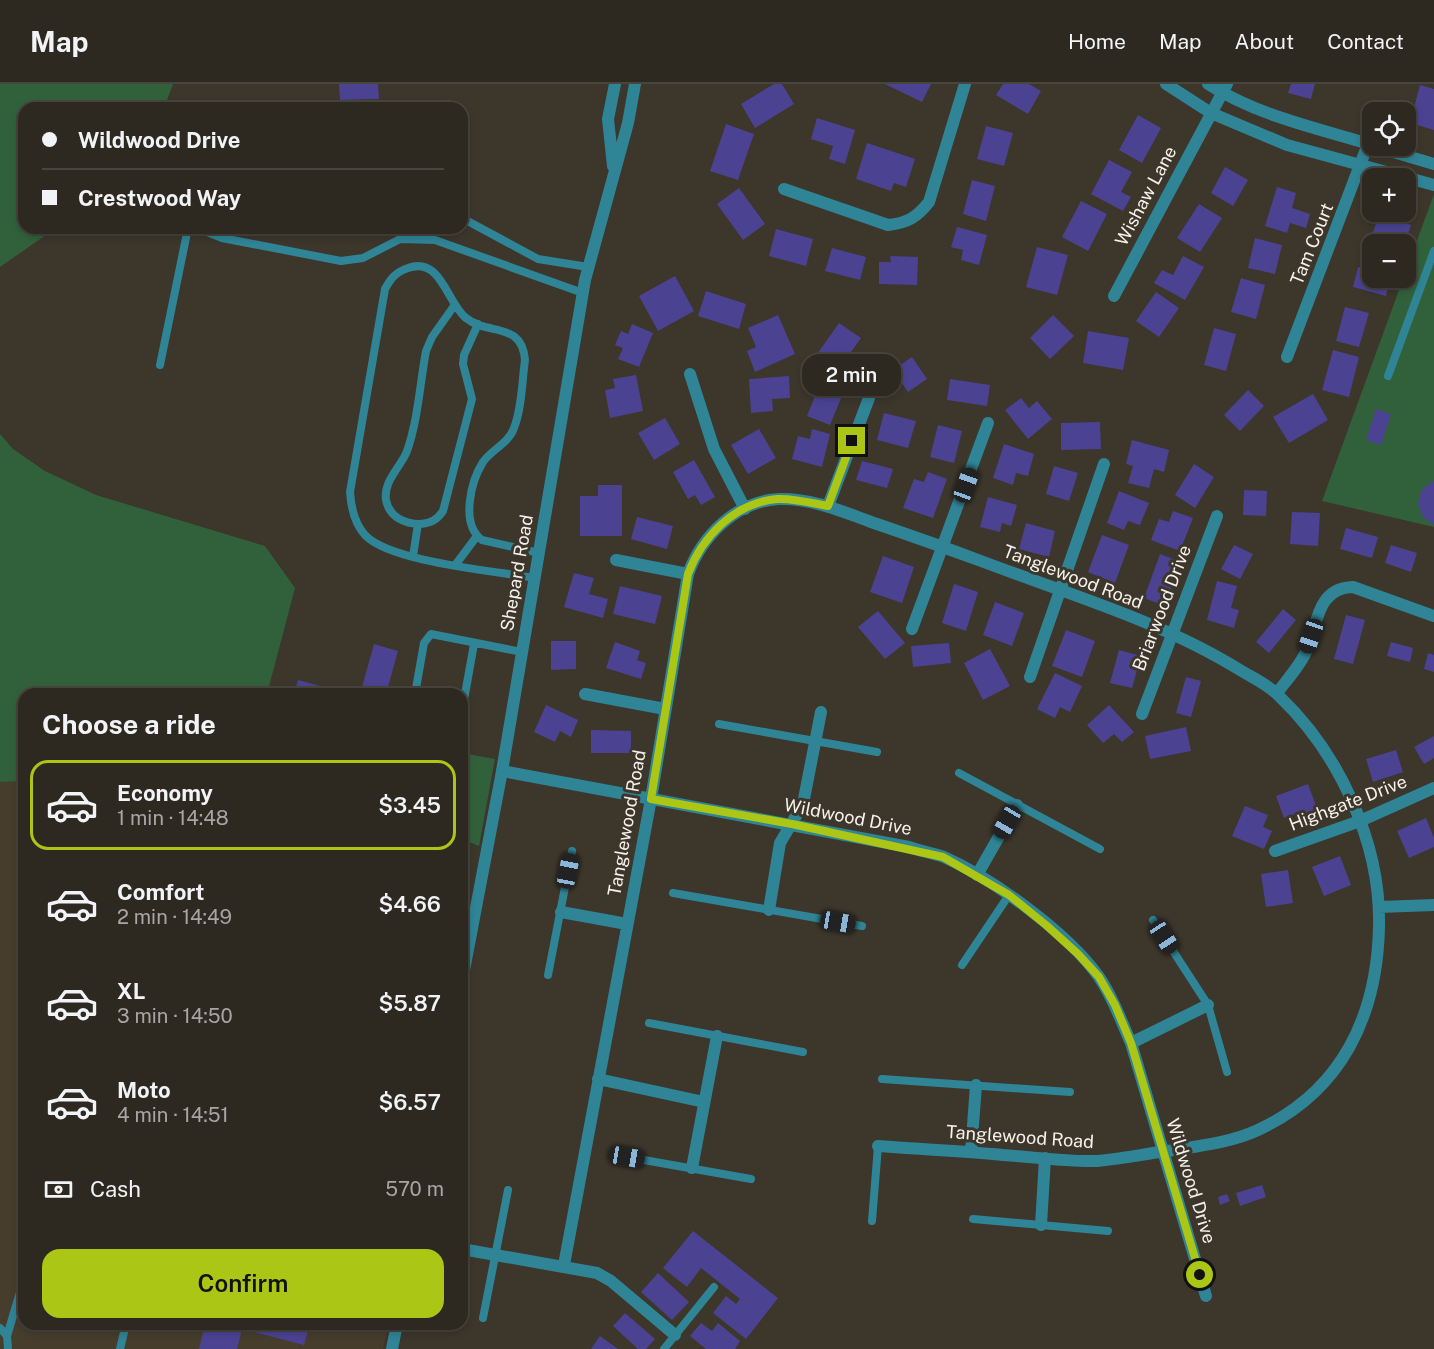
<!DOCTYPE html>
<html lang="en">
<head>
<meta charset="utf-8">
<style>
  :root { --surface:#2d2820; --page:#353029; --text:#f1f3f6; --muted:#a7a6a5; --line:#48443e; --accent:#abc615 }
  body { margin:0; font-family:"Public Sans",sans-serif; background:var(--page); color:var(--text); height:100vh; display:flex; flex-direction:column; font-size:22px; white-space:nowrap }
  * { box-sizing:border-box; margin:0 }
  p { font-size:20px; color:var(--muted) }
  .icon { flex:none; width:33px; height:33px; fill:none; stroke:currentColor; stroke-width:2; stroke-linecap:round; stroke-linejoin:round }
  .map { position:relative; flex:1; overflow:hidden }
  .panel { position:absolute; left:18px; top:604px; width:450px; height:642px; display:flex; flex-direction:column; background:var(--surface); border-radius:18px; box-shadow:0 3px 9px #0003,0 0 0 2px var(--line) }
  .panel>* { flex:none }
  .top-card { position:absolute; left:18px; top:18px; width:450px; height:132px; border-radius:18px; box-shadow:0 3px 9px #0003,0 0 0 2px var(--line); display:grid; align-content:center; height:132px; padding:0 24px; background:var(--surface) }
  .fabs { position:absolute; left:1362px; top:18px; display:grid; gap:12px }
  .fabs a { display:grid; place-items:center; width:54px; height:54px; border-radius:12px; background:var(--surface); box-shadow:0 3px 9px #0003,0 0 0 2px var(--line); font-size:30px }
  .end { position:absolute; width:27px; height:27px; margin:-14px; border:8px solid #abc615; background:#111; box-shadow:0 0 0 3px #111 }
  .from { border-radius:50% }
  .bubble { position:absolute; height:42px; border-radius:18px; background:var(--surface); box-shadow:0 3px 9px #0003,0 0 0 2px var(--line); font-size:20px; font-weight:600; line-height:42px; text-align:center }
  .car { position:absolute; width:18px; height:36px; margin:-18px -9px; border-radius:8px; box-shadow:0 0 4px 2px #0007; background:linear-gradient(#222 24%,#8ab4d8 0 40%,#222 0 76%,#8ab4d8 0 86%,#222 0) }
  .top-card b { display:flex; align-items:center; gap:21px; height:57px; font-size:22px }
  .top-card b+b { border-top:2px solid var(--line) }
  .top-card i { width:15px; height:15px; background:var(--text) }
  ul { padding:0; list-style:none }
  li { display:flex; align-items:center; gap:18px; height:90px; margin:0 12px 9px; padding:0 12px; border:3px solid transparent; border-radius:18px }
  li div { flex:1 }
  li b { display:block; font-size:22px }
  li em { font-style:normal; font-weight:600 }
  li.on { border-color:var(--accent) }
  li>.icon { width:54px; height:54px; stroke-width:1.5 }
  h2 { padding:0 24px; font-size:27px; line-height:72px }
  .pay { display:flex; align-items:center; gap:15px; height:66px; padding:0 24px; font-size:22px }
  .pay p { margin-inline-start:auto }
  .primary-button { display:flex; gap:12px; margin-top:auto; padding:12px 24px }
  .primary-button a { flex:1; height:69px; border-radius:18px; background:var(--accent); color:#111; font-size:24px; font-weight:600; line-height:69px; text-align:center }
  header { display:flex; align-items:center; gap:36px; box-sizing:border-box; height:84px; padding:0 30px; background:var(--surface); border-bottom:2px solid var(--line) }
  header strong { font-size:28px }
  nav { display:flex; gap:33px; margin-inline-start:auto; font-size:21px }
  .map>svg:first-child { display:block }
</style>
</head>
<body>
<header>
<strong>Map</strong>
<nav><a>Home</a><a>Map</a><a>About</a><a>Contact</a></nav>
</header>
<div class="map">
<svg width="1434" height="1265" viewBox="0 0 1434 1265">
  <rect width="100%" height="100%" fill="#3c362b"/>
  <path fill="#473d2d" d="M24 697V1240L388 1241 383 1265H0V698Z"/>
  <path fill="#31613b" d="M0 0H173L164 24H24V144H56L0 183Z
    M1434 110V443L1322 417Z
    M0 350 13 365 45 387 96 411 265 462 295 504 267 610H24V697L0 698Z
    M462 669 495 675 479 762 462 755Z"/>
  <path fill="#4b4392" d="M339 0H378L379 15 340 16Z
    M774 0H782L794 20 755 44 741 20Z
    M885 0H931L922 18Z
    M1003 0H1029L1041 7 1028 30 996 11Z
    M1291 0H1315L1311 15 1288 9Z
    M1420 1 1434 5V46L1410 39Z
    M1138 31 1161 44 1142 79 1119 66Z
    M817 34 855 46 845 80 829 75 833 62 811 55Z
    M726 40 754 50 738 96 710 87Z
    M986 42 1013 49 1004 82 977 75Z
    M867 59 915 75 906 103 894 99 891 107 856 95Z
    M1109 76 1132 88 1121 108 1131 113 1123 127 1091 110Z
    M1225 83 1248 96 1233 122 1211 109Z
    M972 96 995 102 986 137 963 130Z
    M1277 103 1296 109 1292 124 1310 130 1306 144 1290 139 1287 149 1265 142Z
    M739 104 765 140 743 156 717 120Z
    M1081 117 1107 130 1088 167 1062 153Z
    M1199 120 1222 134 1200 168 1177 154Z
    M1380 128 1409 129 1405 139 1411 141 1405 159 1396 156 1395 160H1369Z
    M957 143 987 151 979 181 961 176 963 166 951 163Z
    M776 145 813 155 806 182 769 172Z
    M1255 154 1282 161 1275 190 1248 184Z
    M1037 163 1068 171 1057 211 1026 203Z
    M832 164 866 173 860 196 825 187Z
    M890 172 918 173 917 201 879 200V178H891Z
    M1183 172 1204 183 1185 216 1154 199 1162 186 1173 191Z
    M1370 176H1372V194H1390L1386 212 1353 203 1358 183 1367 186Z
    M675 192 694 227 658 247 639 212Z
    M1241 194 1265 201 1256 235 1231 228Z
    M706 207 746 220 739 245 698 232Z
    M1156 208 1179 224 1159 253 1136 237Z
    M1345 223 1369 229 1359 263 1336 257Z
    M778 231 795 270 755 288 747 267 756 263 748 244Z
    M1053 231 1074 252 1050 275 1030 254Z
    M839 239 861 254 837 288 815 273Z
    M632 240 653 249 639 283 618 275 623 264 615 261 621 247 628 250Z
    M1214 244 1236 250 1226 287 1204 281Z
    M1088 247 1129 254 1123 286 1083 279Z
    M1333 266 1359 273 1349 313 1322 306Z
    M912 273 927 295 908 308 893 286Z
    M636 291 643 327 610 334 605 306 615 304 613 295Z
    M789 292 790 314 772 315 773 327 751 329 749 295Z
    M823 292 846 302 830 341 807 332Z
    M950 295 990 301 987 322 947 316Z
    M1248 306 1264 322 1240 347 1224 331Z
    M1313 310 1328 336 1289 359 1273 333Z
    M1021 314 1029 324 1037 317 1052 335 1028 355 1005 326Z
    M1376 325 1391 330 1381 361 1366 356Z
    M884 329 916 337 908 364 877 356Z
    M665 334 680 360 654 376 638 349Z
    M1100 338 1101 365 1061 366V339Z
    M938 341 962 347 954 379 930 373Z
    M759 345 776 374 748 390 731 361Z
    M812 345 830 350 822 383 792 375 798 352 810 355Z
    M1132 356 1169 366 1164 388 1154 385 1149 404 1128 399 1133 382 1126 380Z
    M1004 360 1034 370 1028 392 1016 389 1013 401 993 394Z
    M694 376 715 413 701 421 695 411 688 415 673 388Z
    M862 377 893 385 887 404 856 396Z
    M1194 380 1214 393 1195 424 1175 411Z
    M1054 382 1078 389 1069 417 1046 410Z
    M928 388 947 395 933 434 903 424 914 395 924 398Z
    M1434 396V441L1423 433 1418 420 1421 407Z
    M598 401H622V452H580V412H598Z
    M1244 406 1267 407 1266 432 1243 431Z
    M1119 407 1149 419 1140 441 1128 437 1124 446 1107 439Z
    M988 413 1017 421 1011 442 1002 439 1000 448 980 443Z
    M1173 427 1193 434 1180 467 1151 456 1159 435 1169 438Z
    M1292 428 1320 429 1318 462 1290 460Z
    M637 433 673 442 667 465 631 455Z
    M1026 439 1055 447 1049 473 1019 465Z
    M1346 444 1378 453 1372 474 1340 465Z
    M1102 451 1129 461 1115 499 1088 488Z
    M1234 461 1253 470 1240 495 1221 485Z
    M1391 461 1417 469 1411 488 1385 479Z
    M1160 470 1181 478 1165 522 1144 514Z
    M883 472 914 483 902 519 870 508Z
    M574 489 594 494 589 510 608 515 603 534 564 523Z
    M1217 497 1237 502 1231 524 1239 526 1234 544 1207 536Z
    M954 500 978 508 966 547 942 539Z
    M620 502 662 512 655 540 613 530Z
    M995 518 1024 529 1012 562 983 551Z
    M1283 525 1296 536 1269 569 1256 558Z
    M878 527 905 559 885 575 858 543Z
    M1346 531 1365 536 1353 580 1334 575Z
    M1066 546 1095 557 1082 593 1052 582Z
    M551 557H576V585L551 586Z
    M615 558 640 567 637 576 646 579 641 595 606 584Z
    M1391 558 1413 564 1410 578 1387 572Z
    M949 559 951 579 913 583 911 562Z
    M374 560 398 567 386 610H360Z
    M990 565 1010 602 983 616 964 579Z
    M1119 566 1141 572 1132 604 1110 599Z
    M1428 569 1434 571V588L1424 585Z
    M1055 589 1082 602 1070 628 1060 623 1055 634 1037 625Z
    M1186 593 1201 597 1191 633 1176 629Z
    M298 596 324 603 322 610H294Z
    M546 621 578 636 571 653 560 647 555 658 534 648Z
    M1109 621 1134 648 1122 658 1114 650 1103 659 1087 641Z
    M1186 643 1191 667 1150 675 1145 652Z
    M591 646 631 647V669H591Z
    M1434 652V674L1424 680 1414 663Z
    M1396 666 1403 688 1373 698 1366 675Z
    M1308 700 1319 730 1300 737 1298 729 1284 734 1276 712Z
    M1245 722 1268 731 1263 743 1272 747 1264 765 1232 752Z
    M1426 734 1434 754V763L1409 774 1397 747Z
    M1340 772 1351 801 1324 812 1312 783Z
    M1288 786 1293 819 1266 823 1261 790Z
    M1262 1101 1266 1113 1240 1122 1236 1109Z
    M1227 1110 1230 1117 1220 1121 1218 1113Z
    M693 1147 778 1214 746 1255 713 1229 726 1212 736 1220 740 1215 701 1184 687 1203 663 1184Z
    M658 1189 689 1218 672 1236 641 1208Z
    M625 1229 655 1255 646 1265H638L613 1242Z
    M701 1239 712 1247 718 1239 740 1257 735 1265H706L690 1252Z
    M205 1240H310L304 1261 242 1245 237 1265H199Z
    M600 1252 618 1265H591Z"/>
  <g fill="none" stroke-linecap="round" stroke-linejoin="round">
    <path stroke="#2f8496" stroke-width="8" d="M462 134 538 175 588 183
      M197 144 222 154 341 177 363 174 400 155 435 156 583 209
      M454 222 432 253 426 267C420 299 418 336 407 367 401 383 383 397 386 416 389 433 405 440 420 440 431 439 437 436 443 427L472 315 463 280 464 271 478 240
      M160 281 188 144
      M1388 292 1434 167
      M413 472 418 440
      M456 480 477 452
      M535 494C495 487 390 478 365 451 354 439 351 423 350 408L385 205C391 194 396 188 408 184 441 172 447 219 466 234 488 252 522 237 525 276 522 297 522 324 514 344 509 359 491 366 483 378 471 397 460 440 482 456L539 469
      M415 610 424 559 431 550 522 568
      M462 627 474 560
      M719 640 877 668
      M959 689 1100 765
      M673 809 862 842
      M1153 836 1208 921 1227 988
      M962 881 1009 811
      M548 891 572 767
      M649 939 803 968
      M882 995 1070 1008
      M627 1073 751 1095
      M973 1135 1108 1147
      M872 1137 878 1062
      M483 1234 508 1106
      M0 1244 7 1252 8 1265
      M7 1252 24 1195
      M120 1265 126 1240
      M664 1265 714 1203"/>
    <path stroke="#2f8496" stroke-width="12" d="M784 105 888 141C908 139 917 133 929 118L965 0
      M1114 212 1227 0
      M1287 273 1368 60
      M690 290 714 365 745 425
      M828 422 869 314
      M616 476 688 490
      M912 545 988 339
      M1030 593 1104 380
      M1277 609C1286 597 1298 584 1305 570 1318 543 1315 504 1353 503L1434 532
      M585 610 665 625
      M1142 630 1217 432
      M502 687 909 763C920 767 933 769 944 773 993 795 1068 849 1099 893 1113 913 1121 937 1131 959L1206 1212
      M1275 767 1360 737 1434 704
      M977 791 1017 721
      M1379 823 1434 821
      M769 826 780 759 803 720 821 628
      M561 828 627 840
      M1131 959 1208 921
      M598 995 704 1018
      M971 1068 976 1001
      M692 1084 717 952
      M1041 1141 1045 1074
      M462 1165 597 1189 611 1197 675 1251
      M564 1181 651 715 688 490C702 452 736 417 779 415 813 414 846 429 877 440 912 452 946 464 981 477 1068 510 1161 537 1240 586 1253 594 1269 601 1279 612 1340 670 1381 760 1379 843 1377 932 1342 1007 1258 1046 1230 1059 1198 1062 1167 1067 1144 1070 1121 1075 1097 1077 1067 1078 1034 1073 1003 1071 962 1067 920 1065 878 1062"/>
    <path stroke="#2f8496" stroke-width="12" d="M1166 0 1211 29 1287 61 1434 101
      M1208 0C1258 32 1317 44 1372 61
      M1373 62 1434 80
      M613 82 608 35 615 0
      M462 897 502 687 585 196 628 39 635 0
      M392 1265 397 1240"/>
  </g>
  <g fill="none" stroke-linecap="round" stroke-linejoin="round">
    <path stroke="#abc615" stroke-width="8" d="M852 357 828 422C811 419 794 414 777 415 734 419 702 453 688 490L651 715 792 740 943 773 1009 811 1046 841 1078 870 1099 893 1115 921 1131 959 1200 1191"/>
  </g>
  <g text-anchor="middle" stroke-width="6" stroke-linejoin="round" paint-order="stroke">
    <g font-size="18" fill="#f5f1eb" stroke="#3c362b">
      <text transform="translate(1146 112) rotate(-62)" y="6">Wishaw Lane</text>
      <text transform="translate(1312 160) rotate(-68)" y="6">Tam Court</text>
      <text transform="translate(517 489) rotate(-80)" y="6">Shepard Road</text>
      <text transform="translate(1073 493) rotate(21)" y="6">Tanglewood Road</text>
      <text transform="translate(1162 524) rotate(-69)" y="6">Briarwood Drive</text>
      <text transform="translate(1348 719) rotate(-21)" y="6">Highgate Drive</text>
      <text transform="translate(848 733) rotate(11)" y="6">Wildwood Drive</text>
      <text transform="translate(627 739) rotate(-80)" y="6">Tanglewood Road</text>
      <text transform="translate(1020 1053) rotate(4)" y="6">Tanglewood Road</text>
      <text transform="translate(1191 1097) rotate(73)" y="6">Wildwood Drive</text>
    </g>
  </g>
</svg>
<div class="fabs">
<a><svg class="icon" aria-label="locate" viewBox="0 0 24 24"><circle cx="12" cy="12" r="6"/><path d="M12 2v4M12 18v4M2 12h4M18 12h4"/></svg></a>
<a>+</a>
<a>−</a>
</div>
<i class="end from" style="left:1200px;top:1191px"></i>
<i class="end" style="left:852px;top:357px"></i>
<div class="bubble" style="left:802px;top:270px;width:99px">2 min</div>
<i class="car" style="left:966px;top:401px;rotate:20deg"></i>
<i class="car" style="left:1311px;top:552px;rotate:199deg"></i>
<i class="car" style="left:1007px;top:738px;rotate:210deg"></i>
<i class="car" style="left:568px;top:787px;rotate:11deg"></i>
<i class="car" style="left:838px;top:838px;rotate:100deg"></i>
<i class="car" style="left:1164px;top:853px;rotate:147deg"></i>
<i class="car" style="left:627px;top:1073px;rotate:100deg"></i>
<div class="top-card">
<b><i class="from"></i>Wildwood Drive</b>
<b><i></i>Crestwood Way</b>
</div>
<section class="panel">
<h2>Choose a ride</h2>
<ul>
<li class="on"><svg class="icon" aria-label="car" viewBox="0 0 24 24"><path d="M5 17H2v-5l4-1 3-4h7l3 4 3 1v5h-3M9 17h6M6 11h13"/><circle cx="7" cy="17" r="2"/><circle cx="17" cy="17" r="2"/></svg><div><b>Economy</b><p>1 min · 14:48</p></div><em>$3.45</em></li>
<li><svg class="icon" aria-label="car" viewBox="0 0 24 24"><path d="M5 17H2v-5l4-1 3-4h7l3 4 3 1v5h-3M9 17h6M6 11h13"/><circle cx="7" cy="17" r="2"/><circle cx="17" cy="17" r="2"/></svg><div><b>Comfort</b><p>2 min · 14:49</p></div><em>$4.66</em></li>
<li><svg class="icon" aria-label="car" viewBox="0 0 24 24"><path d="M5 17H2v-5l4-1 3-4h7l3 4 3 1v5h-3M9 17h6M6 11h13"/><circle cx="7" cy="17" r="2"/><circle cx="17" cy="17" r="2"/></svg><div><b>XL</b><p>3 min · 14:50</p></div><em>$5.87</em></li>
<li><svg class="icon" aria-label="car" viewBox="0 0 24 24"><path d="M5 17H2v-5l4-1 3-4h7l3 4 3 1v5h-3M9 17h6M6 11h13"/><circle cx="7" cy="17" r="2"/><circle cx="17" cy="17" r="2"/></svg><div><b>Moto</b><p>4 min · 14:51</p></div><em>$6.57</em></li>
</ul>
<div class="pay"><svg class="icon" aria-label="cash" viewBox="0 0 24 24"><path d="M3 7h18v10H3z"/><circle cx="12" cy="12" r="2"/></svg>Cash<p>570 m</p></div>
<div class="primary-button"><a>Confirm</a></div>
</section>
</div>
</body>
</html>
